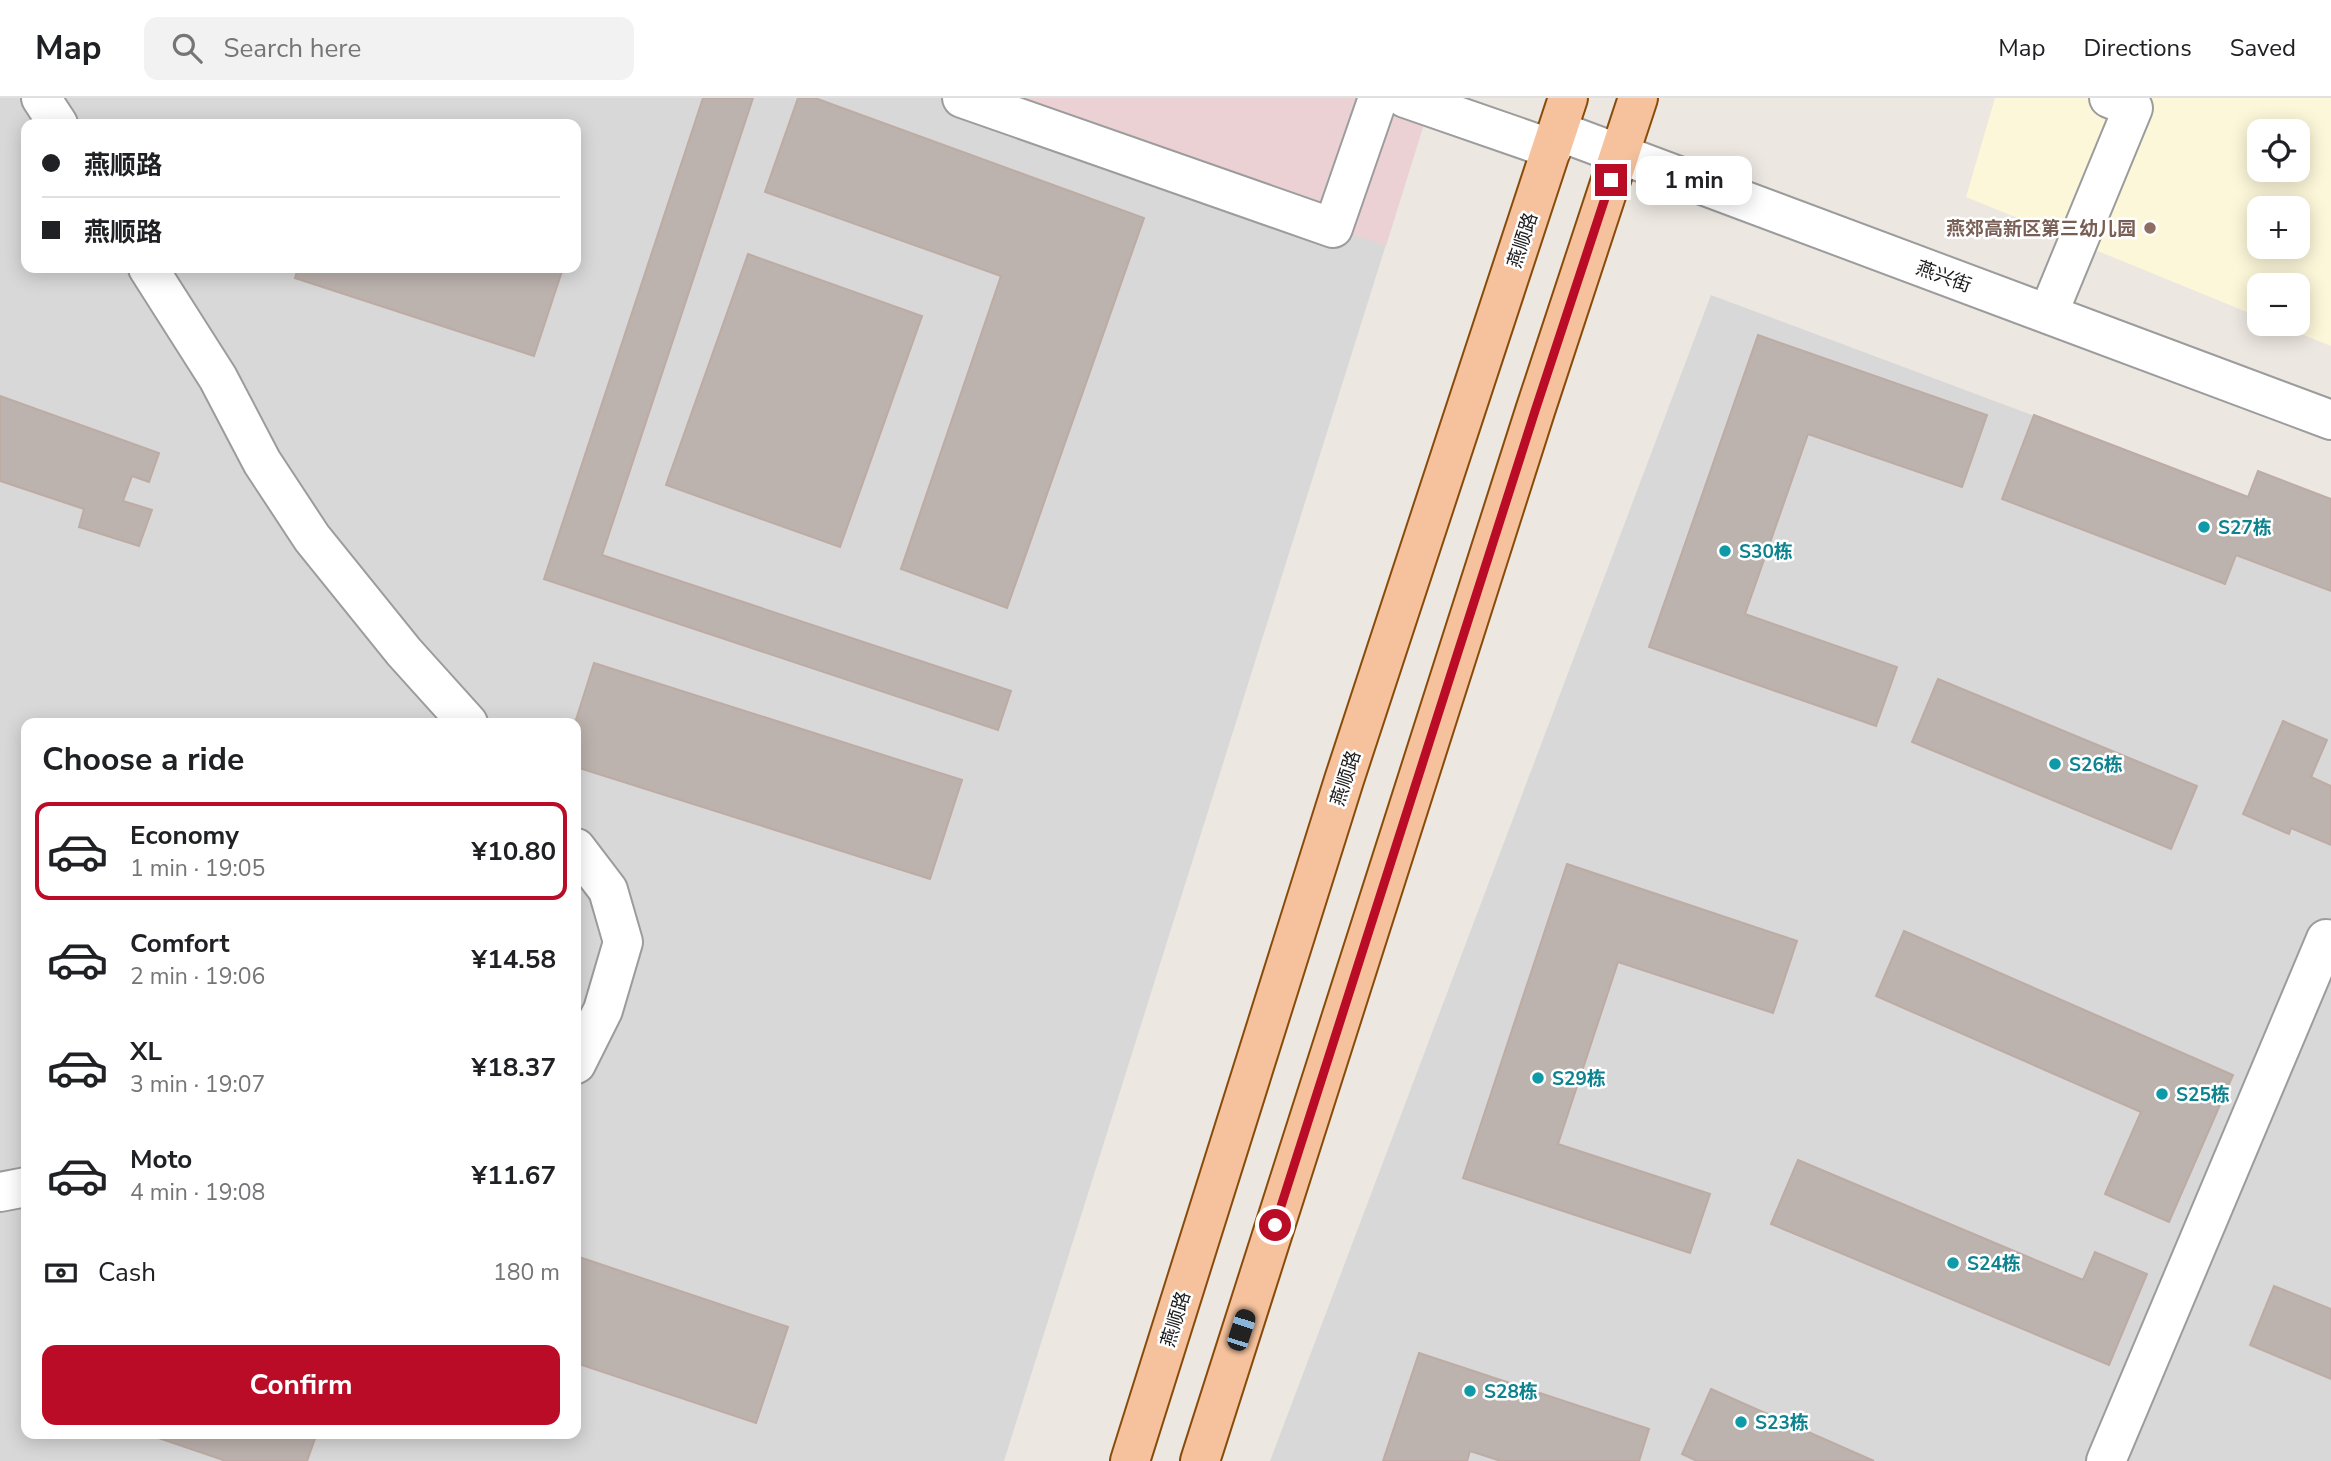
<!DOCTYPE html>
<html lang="en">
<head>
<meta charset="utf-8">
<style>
  :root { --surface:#fff; --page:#f2f2f2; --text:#202124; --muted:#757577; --line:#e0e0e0; --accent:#ba0c27 }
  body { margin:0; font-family:"Nunito Sans","Noto Sans SC",sans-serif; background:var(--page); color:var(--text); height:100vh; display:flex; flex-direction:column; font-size:26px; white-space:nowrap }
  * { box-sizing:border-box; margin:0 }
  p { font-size:23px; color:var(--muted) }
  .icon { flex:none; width:38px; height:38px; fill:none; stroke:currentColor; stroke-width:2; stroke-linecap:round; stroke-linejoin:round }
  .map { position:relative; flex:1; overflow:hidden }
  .sheet { position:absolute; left:21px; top:620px; width:560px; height:721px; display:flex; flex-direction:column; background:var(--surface); border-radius:14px; box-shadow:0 4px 18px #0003 }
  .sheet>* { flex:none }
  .banner { position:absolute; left:21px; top:21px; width:560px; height:154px; border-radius:14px; box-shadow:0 4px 18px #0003; display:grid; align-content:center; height:154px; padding:0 21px; background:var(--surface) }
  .controls { position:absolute; left:2247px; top:21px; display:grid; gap:14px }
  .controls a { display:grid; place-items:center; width:63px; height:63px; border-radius:14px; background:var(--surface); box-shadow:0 4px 18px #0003; font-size:35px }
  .end { position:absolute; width:32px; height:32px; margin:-16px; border:9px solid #ba0c27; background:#fff; box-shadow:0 0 0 4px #fff }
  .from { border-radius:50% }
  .bubble { position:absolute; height:49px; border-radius:14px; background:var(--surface); box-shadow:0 4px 18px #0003; font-size:23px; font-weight:700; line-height:49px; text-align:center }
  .car { position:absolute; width:21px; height:42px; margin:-21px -10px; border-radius:9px; box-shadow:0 0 5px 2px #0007; background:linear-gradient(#222 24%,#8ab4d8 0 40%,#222 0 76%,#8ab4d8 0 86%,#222 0) }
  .banner b { display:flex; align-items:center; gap:24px; height:66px; font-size:26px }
  .banner b+b { border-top:2px solid var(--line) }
  .banner i { width:18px; height:18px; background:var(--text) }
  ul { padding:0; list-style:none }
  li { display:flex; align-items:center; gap:21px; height:98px; margin:0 14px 10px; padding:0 7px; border:4px solid transparent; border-radius:14px }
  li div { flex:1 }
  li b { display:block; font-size:26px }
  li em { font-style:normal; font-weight:700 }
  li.current { border-color:var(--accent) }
  li>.icon { width:63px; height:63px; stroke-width:1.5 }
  h2 { padding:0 21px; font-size:32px; line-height:84px }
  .pay { display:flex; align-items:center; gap:18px; height:77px; padding:0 21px; font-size:26px }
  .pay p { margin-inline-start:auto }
  .primary-button { display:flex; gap:14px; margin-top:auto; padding:14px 21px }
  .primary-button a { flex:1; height:80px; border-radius:14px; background:var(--accent); color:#fff; font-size:28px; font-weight:700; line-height:80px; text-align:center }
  header { display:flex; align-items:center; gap:42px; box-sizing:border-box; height:98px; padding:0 35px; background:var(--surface); border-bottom:2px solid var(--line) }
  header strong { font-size:33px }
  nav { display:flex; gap:38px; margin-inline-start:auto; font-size:24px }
  .search { width:490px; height:63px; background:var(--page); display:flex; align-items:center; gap:18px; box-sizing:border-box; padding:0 24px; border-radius:14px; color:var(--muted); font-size:26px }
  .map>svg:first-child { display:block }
</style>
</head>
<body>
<header>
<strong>Map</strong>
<div class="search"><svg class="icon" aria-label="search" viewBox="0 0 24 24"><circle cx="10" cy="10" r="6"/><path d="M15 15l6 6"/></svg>Search here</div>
<nav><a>Map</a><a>Directions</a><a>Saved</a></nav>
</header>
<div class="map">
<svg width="2331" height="1363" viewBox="0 0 2331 1363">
  <rect width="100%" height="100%" fill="#ece7e1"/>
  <path fill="#d9d8d8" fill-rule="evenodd" d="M0 0H1432L1004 1363H0ZM26 26H576V170H26ZM26 625H576V1335H26Z
    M1711 197 2331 429V1363H1270Z"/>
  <path fill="#ecd1d4" d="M966 0H1432L1386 148Z"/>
  <path fill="#fcf7d9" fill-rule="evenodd" d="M1995 0H2331V248L2276 226H2298V187H2259V219L1966 99ZM2259 33H2298V72H2259ZM2259 110H2298V149H2259Z"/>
  <path fill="#bcb2ae" stroke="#bdaba4" stroke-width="2" d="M703 0H753L602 457 1011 593 998 632 544 481Z
    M798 0H815L1144 120 1007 510 901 471 1001 178 765 94Z
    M748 156 922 218 840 449 666 387Z
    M298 170H563L534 258 295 180Z
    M1758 237 1987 317 1962 389 1808 336 1745 516 1897 569 1876 628 1649 549Z
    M0 298 159 355 149 384 132 378 123 403 152 412 139 448 79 429 84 411 0 383Z
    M2034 317 2248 399 2258 373 2331 401V493L2236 457 2225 486 2002 401Z
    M594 565 962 682 930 781 576 669 575 625Z
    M1938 581 2197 688 2171 751 1912 644Z
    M2283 623 2327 642 2311 679 2331 688V747L2291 730 2289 736 2243 716Z
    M1567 766 1797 843 1773 915 1618 864 1558 1046 1710 1096 1690 1155 1463 1080Z
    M1904 833 2233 977 2169 1124 2105 1096 2141 1014 1876 898Z
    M1798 1062 2083 1182 2095 1154 2147 1176 2109 1267 1771 1126Z
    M576 1158 788 1229 756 1325 576 1265Z
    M2274 1188 2331 1211V1281L2250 1247Z
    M1419 1255 1649 1331 1639 1363H1501L1470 1353 1467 1363H1383Z
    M1711 1291 1874 1363H1697L1682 1356Z
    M144 1335H317L307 1363H226Z"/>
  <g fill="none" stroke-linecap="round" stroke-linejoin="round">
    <g stroke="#9c9c9c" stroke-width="42">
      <path id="minor" d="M41 0 58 26
        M962 0 1333 130 1378 0
        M1405 0 1552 51
        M1558 33 2331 322
        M148 170 218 280 262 364 312 440 404 554 468 625
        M2048 216 2133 10 2109 0
        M576 750 608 792 623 844 603 912 576 966
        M0 1094 26 1089
        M2106 1363 2326 841 2331 842"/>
    </g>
    <g stroke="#894b09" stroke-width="42">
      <path id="major" d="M1130 1363 1344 682 1568 0
        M1200 1363 1535 313 1638 0"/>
    </g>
    <use href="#minor" stroke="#fff" stroke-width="38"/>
    <use href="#major" stroke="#f5c29d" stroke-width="38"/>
  </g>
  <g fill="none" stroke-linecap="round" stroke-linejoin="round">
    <path stroke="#ba0c27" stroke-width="9" d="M1275 1127 1535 313 1611 82"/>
  </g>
  <circle fill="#8d6e63" stroke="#fff" stroke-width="2.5" cx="2150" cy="130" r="7"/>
  <g fill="#0f9aa8" stroke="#fff" stroke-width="2.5">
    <circle cx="2204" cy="429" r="7"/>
    <circle cx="1725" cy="453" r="7"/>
    <circle cx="2055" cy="666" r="7"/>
    <circle cx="1538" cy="980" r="7"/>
    <circle cx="2162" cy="996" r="7"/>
    <circle cx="1953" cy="1165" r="7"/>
    <circle cx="1470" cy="1293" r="7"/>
    <circle cx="1741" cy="1324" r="7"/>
  </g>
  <g text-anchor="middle" stroke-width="5" stroke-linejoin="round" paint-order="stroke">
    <g font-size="19" font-weight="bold" fill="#785e54" stroke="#fff" text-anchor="end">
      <text x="2136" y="137">燕郊高新区第三幼儿园</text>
    </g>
    <g font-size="19" fill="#1b1b1b" stroke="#fff">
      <text transform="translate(1522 142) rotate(-72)" y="7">燕顺路</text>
      <text transform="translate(1944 178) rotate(20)" y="7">燕兴街</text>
      <text transform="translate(1345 680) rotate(-72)" y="7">燕顺路</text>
      <text transform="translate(1175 1221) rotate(-73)" y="7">燕顺路</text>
    </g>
    <g font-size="19" font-weight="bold" fill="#0d838f" stroke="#fff" text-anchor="start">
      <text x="2218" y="436">S27栋</text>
      <text x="1739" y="460">S30栋</text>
      <text x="2069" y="673">S26栋</text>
      <text x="1552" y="987">S29栋</text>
      <text x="2176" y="1003">S25栋</text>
      <text x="1967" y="1172">S24栋</text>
      <text x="1484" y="1300">S28栋</text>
      <text x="1755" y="1331">S23栋</text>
    </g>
  </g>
</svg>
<div class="controls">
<a><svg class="icon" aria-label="locate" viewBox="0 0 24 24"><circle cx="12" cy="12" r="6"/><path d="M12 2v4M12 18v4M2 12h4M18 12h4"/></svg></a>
<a>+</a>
<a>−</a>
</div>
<i class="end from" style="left:1275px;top:1127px"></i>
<i class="end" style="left:1611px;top:82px"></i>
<div class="bubble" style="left:1636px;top:58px;width:116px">1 min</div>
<i class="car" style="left:1241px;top:1232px;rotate:18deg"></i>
<div class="banner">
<b><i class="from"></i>燕顺路</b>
<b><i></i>燕顺路</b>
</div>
<section class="sheet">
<h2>Choose a ride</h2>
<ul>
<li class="current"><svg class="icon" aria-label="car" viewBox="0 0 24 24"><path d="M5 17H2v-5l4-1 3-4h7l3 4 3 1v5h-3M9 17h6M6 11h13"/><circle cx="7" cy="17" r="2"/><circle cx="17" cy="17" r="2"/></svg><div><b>Economy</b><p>1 min · 19:05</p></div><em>¥10.80</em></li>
<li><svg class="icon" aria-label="car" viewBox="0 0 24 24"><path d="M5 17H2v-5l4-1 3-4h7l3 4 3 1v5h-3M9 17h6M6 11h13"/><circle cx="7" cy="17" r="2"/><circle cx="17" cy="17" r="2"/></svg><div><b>Comfort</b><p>2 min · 19:06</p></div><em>¥14.58</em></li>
<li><svg class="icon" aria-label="car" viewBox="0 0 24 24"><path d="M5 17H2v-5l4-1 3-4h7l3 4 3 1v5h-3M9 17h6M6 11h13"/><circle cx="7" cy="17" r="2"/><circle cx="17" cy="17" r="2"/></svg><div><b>XL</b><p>3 min · 19:07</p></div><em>¥18.37</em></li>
<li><svg class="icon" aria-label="car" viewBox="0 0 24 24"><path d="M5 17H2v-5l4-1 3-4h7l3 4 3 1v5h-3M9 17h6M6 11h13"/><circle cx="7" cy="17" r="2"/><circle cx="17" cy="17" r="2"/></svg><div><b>Moto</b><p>4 min · 19:08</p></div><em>¥11.67</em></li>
</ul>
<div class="pay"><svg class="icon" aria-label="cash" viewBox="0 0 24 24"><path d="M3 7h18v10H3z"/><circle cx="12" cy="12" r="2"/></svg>Cash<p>180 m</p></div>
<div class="primary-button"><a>Confirm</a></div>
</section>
</div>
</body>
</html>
